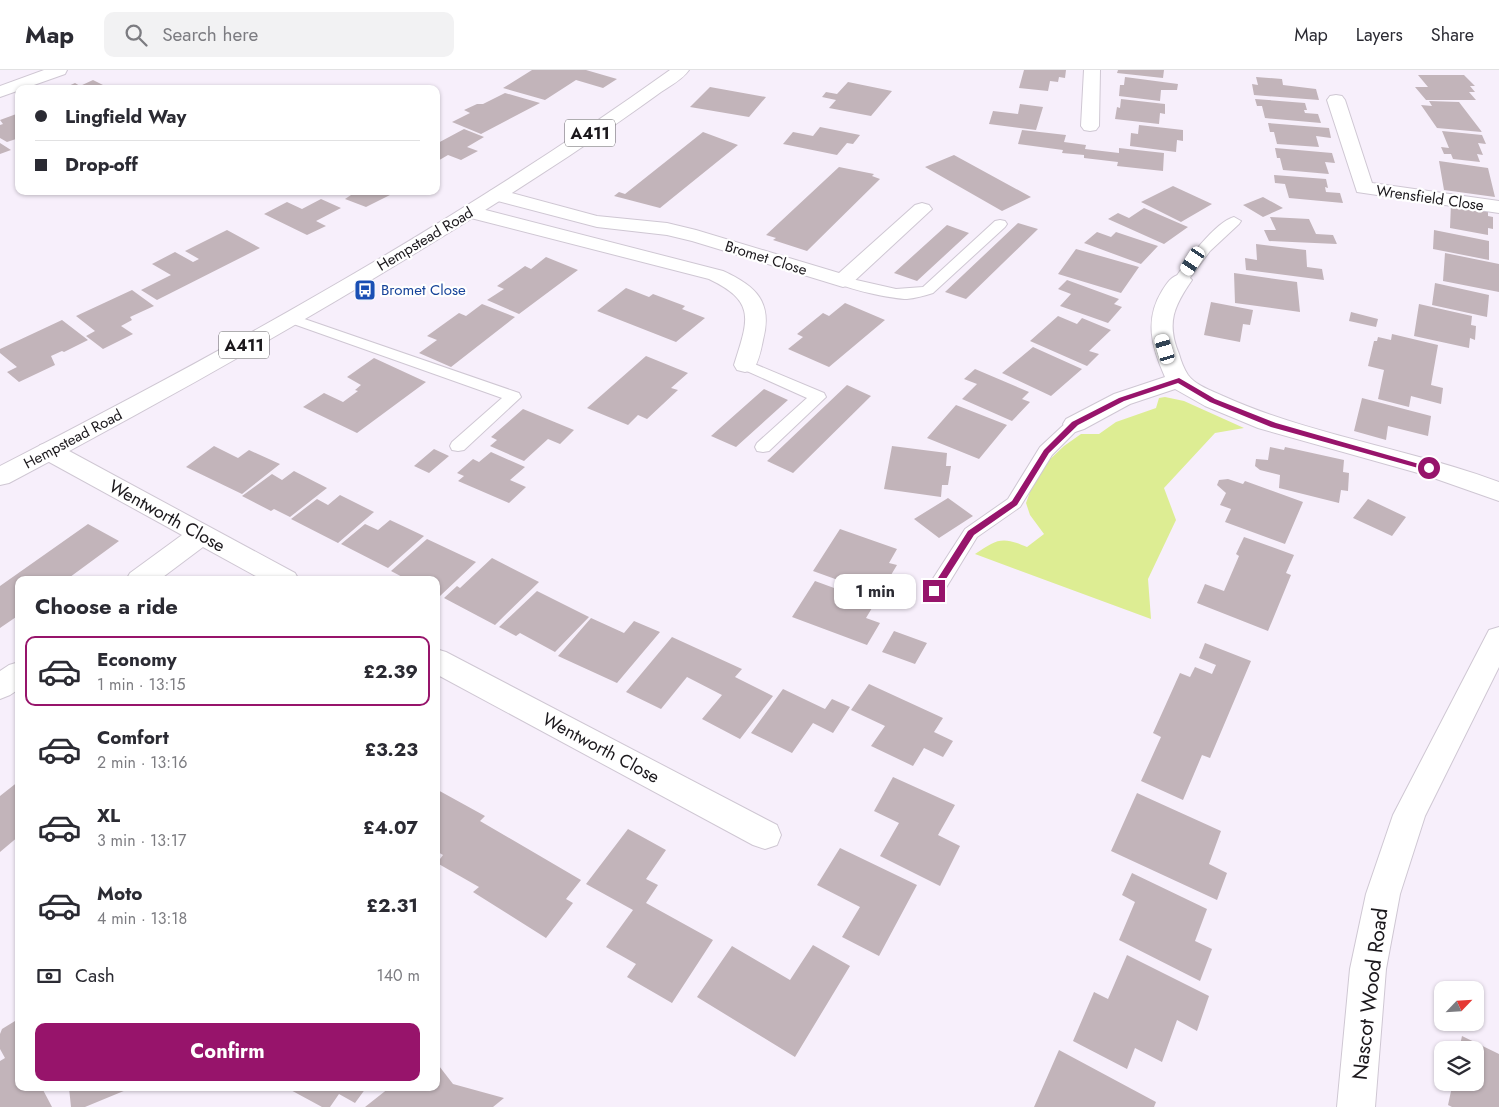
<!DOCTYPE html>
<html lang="en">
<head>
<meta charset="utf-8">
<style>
  :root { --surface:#fff; --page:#f2f2f3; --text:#2b2b33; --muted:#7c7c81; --line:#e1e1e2; --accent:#97146b }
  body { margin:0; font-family:Jost,sans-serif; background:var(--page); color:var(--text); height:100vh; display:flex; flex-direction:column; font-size:19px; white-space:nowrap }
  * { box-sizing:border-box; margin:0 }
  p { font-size:16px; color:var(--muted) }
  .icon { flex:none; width:28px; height:28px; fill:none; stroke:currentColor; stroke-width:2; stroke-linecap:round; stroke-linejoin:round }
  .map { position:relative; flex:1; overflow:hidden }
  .details { position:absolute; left:15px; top:506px; width:425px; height:515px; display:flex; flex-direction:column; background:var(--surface); border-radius:10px; box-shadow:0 1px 4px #0004 }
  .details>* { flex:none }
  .banner { position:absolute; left:15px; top:15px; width:425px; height:110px; border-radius:10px; box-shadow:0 1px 4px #0004; display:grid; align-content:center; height:110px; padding:0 20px; background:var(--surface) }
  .needle { width:32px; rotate:65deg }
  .buttons { position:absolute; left:1434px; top:911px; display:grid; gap:10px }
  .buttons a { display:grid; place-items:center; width:50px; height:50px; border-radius:10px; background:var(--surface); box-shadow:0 1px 4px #0004; font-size:25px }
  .end { position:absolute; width:22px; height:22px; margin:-11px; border:6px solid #97146b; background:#fff; box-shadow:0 0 0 2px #fff }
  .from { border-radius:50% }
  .bubble { position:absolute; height:35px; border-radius:10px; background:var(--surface); box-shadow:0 1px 4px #0004; font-size:16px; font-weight:700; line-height:35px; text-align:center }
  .car { position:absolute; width:15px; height:30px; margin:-15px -8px; border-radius:6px; box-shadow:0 0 4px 1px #0007; background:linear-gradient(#fff 24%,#345 0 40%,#fff 0 76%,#345 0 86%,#fff 0) }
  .banner b { display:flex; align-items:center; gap:18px; height:48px; font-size:19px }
  .banner b+b { border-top:1px solid var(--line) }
  .banner i { width:12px; height:12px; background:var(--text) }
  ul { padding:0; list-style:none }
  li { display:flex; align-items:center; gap:15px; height:70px; margin:0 10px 8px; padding:0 10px; border:2px solid transparent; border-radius:10px }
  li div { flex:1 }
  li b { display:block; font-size:19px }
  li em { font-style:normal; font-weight:700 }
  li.active { border-color:var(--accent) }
  li>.icon { width:45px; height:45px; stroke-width:1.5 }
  h2 { padding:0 20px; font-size:22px; line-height:60px }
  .pay { display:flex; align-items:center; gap:12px; height:55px; padding:0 20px; font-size:19px }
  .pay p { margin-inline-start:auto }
  .button { display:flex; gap:10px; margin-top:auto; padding:10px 20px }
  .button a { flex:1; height:58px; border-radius:10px; background:var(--accent); color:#fff; font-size:20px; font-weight:700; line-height:58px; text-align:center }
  header { display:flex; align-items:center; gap:30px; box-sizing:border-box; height:70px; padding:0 25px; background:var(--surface); border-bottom:1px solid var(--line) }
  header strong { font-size:24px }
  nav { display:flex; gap:28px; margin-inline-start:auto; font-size:18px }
  .search { width:350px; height:45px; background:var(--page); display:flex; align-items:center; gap:12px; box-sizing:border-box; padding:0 18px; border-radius:10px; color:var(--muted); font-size:19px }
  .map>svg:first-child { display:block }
</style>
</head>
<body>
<header>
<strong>Map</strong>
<div class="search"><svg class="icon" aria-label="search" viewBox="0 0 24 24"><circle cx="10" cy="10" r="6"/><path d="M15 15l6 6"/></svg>Search here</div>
<nav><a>Map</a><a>Layers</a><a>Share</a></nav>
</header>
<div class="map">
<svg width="1499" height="1037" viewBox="0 0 1499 1037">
  <rect width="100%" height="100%" fill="#f7effb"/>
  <path fill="#dded93" d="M1165 327 1184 331 1244 358 1215 363 1164 418 1176 450 1148 509 1151 549 975 484C997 469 1002 466 1027 477L1044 464 1030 445 1026 433 1031 419 1045 394 1064 376 1081 364H1099L1116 352 1156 338 1159 328Z"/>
  <path fill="#c2b4ba" d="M532 0H586L617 9 603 18 576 10 545 30 503 18Z
    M1024 0H1066L1065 8 1059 7 1058 12 1050 11 1048 21 1019 18Z
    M1118 0H1164L1163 8 1117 3Z
    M1418 5H1464L1475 16H1470L1475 22H1469L1476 30H1426L1415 17H1428Z
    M1125 7 1178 14 1177 20H1161L1160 31 1119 26 1120 15H1124Z
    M1256 7 1282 9 1283 15 1316 19 1319 30 1254 25 1252 14 1258 15Z
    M93 10 111 19H62L75 13 80 16Z
    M848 12 892 21 871 46 829 38 836 30 822 27 826 22 837 24Z
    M710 17 766 27 749 47 690 37Z
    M505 23 540 33 481 64 452 52 470 43 464 40 477 34H483Z
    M1121 29 1165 34V44L1160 43 1159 54 1115 49 1117 37 1120 38Z
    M1255 29 1305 33 1307 40H1304L1305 43 1318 44 1321 53 1265 48 1262 36H1257Z
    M1429 31 1459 32 1482 62 1437 58 1421 35 1432 36Z
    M1020 34 1043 37 1036 60 989 54 993 41 1018 44Z
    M19 43V68L7 72 0 68V55L3 54 0 50Z
    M1268 53 1329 58 1331 68 1316 66 1319 77 1277 74 1274 62H1270Z
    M1139 55 1183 60V71L1177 70 1176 82 1130 76 1131 63 1138 64Z
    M820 57 860 65 853 74 847 73 837 85 783 74 793 62 813 66Z
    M464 59 484 67 467 77 478 81 461 90 448 85 436 92V74Z
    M1022 60 1066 65 1064 72 1086 75 1085 79 1119 83V78L1164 83 1163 101 1117 96 1118 92 1084 88V85L1062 83 1063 80 1018 74Z
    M1442 61 1482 65 1486 74 1478 73 1483 85 1477 84 1480 92 1453 89 1451 84H1444L1441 77 1449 78Z
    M703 62 738 75 660 138 614 126 619 122 625 124Z
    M0 73 11 80 0 84Z
    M1275 78 1332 83 1335 93 1325 92 1329 104 1283 100 1280 88H1277Z
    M954 85 1031 127 1002 141 925 97Z
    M1439 91 1488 98 1495 127 1444 120Z
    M839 97 874 104 872 106 880 109 807 181 773 170 776 168 766 165Z
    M1274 105 1326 109 1328 118 1325 117 1326 122 1340 123 1343 133 1289 128 1285 114 1275 113Z
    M1173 116 1212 134 1181 152 1141 132Z
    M357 121H398L366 137 345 129Z
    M1263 127 1283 138 1263 147 1243 135Z
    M321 129 341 138 316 151 326 156 307 165 264 144 287 132 302 139Z
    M1451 133 1488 140V146L1493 147V159L1488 158V165L1450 158Z
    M1144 138 1188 157 1164 174 1108 149 1118 143 1129 148Z
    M1270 147 1309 149 1316 164 1333 165 1337 174 1269 171 1264 160H1276Z
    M1018 153 1038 159 966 229 945 222Z
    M947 155 969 163 917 211 894 203Z
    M227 160 260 178 157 230 141 220 171 205 152 194 175 182 193 192 199 189 185 181Z
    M1434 160 1489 171V190L1433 179Z
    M1097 162 1111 167 1116 162 1158 176 1141 194 1084 173Z
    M1256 174 1306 180 1307 197 1322 199 1324 210 1246 200 1245 188 1257 190Z
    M1076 179 1139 197 1121 223 1058 204Z
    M1445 183 1499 194V222L1443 211Z
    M546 187 578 200 519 244 487 230 504 219 497 216 525 196 531 199Z
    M1234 203 1297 212 1300 242 1235 233Z
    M1067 210 1119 229 1114 234 1122 237 1108 253 1060 236 1071 224 1058 219Z
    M1435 213 1489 225 1487 247 1432 235Z
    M626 218 649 227 653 224 685 236 682 239 705 248 676 272 597 241Z
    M132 220 154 236 130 247 132 250 121 256 133 264 103 279 86 266 95 261 76 246Z
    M1211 232 1253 240 1250 255 1243 254 1240 272 1204 265Z
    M845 233 885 250 829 297 788 279 803 267 797 264 823 243 829 246Z
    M482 234 515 247 451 297 419 283 437 270 427 266 459 243 466 246Z
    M1419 234 1472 246 1471 255 1476 256 1475 270 1470 268 1469 278 1414 266Z
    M1351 242 1378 249 1376 257 1349 251Z
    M1058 246 1077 254 1082 248 1111 260 1089 281 1099 284 1087 296 1030 271Z
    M62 250 88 270 64 282 62 281 51 286 55 295 19 312 7 302 17 297 0 283V279Z
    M1392 264 1438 275 1431 315 1443 318 1441 334 1411 326 1409 337 1378 329 1384 300 1368 296 1374 271H1377L1378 267 1391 270Z
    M1033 277 1082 299 1051 326 1002 303Z
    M646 286 688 303 671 318 678 320 647 349 638 345 628 355 587 338Z
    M374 288 426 312 357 363 303 337 324 323 343 332 358 321 355 320 361 315 347 307Z
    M975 299 1029 322 1022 329 1030 332 1012 351 962 329 977 314 964 309Z
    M847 315 871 326 793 403 767 391Z
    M764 319 788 330 736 377 711 366Z
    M1362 328 1431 346 1428 366 1388 356 1386 370 1354 361Z
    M956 335 1007 355 979 389 927 368Z
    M523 339 574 360 560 374 548 369 524 391 490 376 497 370 491 367Z
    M214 376 238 388 249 380 280 394 242 424 186 397Z
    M892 376 947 383 946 396H951L948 415H942L941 427 884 419Z
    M1270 377 1284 380 1285 377 1344 390 1343 402 1349 403 1348 421 1341 420 1339 433 1279 418 1280 405 1260 400 1255 396 1256 389 1268 390Z
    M434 379 449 386 429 403 414 396Z
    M491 382 525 397 510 410 526 417 509 433 458 411 464 406 457 403 473 389 479 392Z
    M294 401 327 418 290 447 274 439 271 441 242 426 272 404 282 410Z
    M1228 409 1243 414 1245 411 1303 432 1285 474 1225 452 1231 439 1220 435 1226 423 1217 415 1219 410Z
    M340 425 374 442 338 473 291 449 317 429 328 435Z
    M948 428 973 446 939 468 914 449Z
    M1368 429 1406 447 1392 466 1353 448Z
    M390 450 424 466 388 498 341 474 365 454 378 460Z
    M88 454 119 471 66 510H19V545L0 558V516Z
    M840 459 897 479 889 493 897 495 891 505 897 508 885 527 813 501Z
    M1244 467 1294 485 1286 503 1291 505 1268 561 1197 533 1205 514 1224 521 1239 486 1236 484Z
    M427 469 476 492 440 526 436 524V510H408L391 501Z
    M492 488 539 512 495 555 444 528 457 516 460 518Z
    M815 511 875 533 866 548 880 553 867 575 792 547Z
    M537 521 589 547 555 582 520 563 516 566 499 557Z
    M591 548 624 563 634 551 660 562 617 613 558 586Z
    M894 561 927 573 915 594 882 582Z
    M672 567 742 599 735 607 773 626 740 669 702 649 722 625 687 607 661 639 626 622Z
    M1205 573 1251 591 1210 688 1202 685 1183 730 1141 711 1161 667 1153 663 1180 603 1190 607 1195 597 1212 604 1216 595 1199 588Z
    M869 614 943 648 934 662 953 671 943 687 924 678 913 696 871 676 885 656 851 640Z
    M783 619 825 639 832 629 850 637 833 663 813 653 792 683 751 663Z
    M893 707 955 735 938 765 960 776 940 816 880 786 899 753 874 741Z
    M19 711V766L0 782V726Z
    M436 719 485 746 480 751 581 810 566 829 573 833 546 868 473 822 479 817 437 793 443 785 436 781Z
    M1137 723 1221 761 1209 794 1227 803 1217 830 1111 781Z
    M628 759 666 780 646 809 658 815 646 833 713 870 672 933 627 907 636 894 606 877 633 840 586 814Z
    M840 778 917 815 879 886 842 867 860 837 817 815Z
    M1132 803 1207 839 1195 871 1212 879 1200 911 1119 870 1135 832 1122 825Z
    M813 875 850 896 795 987 697 927 732 876 790 910Z
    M1127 885 1209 926 1197 961 1177 950 1162 992 1135 978 1127 999 1073 971 1094 922 1108 929Z
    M15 951H19V1018H42L52 1037H0V991L5 988 0 979V964L2 959Z
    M1462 966 1499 984V1037H1452L1448 1035 1453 1012H1475V980H1459Z
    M1059 980 1156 1032 1154 1037H1034Z
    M436 992 453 1014 504 1028 493 1037H365L389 1018H436Z
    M69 1018H131L85 1037H71Z
    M287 1018H366L355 1033 339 1024 330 1037H322Z"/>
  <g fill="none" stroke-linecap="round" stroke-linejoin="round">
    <g stroke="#cfc7d3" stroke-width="2">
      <path id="service" d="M1234 147 1241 151 1239 154 1210 181 1186 213H1176L1174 210C1185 193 1215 152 1234 147Z
        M1000 150 1005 151 1007 154 1005 157 933 223C924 226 916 228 907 229 895 229 842 219 836 211L838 208 843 207 896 219 923 217 995 151Z
        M290 244 519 323 521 327 464 380 458 381 452 380 450 376 452 372 502 328 285 251 283 248 285 245Z
        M745 290 824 323 826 327 769 381 763 382 757 381 755 377 757 373 807 328 740 298 737 295 740 292Z
        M1075 349 1081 350 1083 354 1052 385 1020 437 977 467 941 526 934 528 927 526 925 521 965 459 1008 429 1040 377 1069 350Z"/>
    </g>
    <g stroke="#cfc7d3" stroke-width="2">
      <path id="minor" d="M44 0H67L65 4 0 27V16Z
        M1084 0H1100L1099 56 1096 60 1090 61 1084 60 1081 56Z
        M1336 25 1342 26 1345 30 1372 113 1499 131V143L1357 122 1327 30 1330 26Z
        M497 119 597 146 667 153 696 160 839 203 915 135 922 133 929 135 932 139 850 215 843 217 692 171 667 165 597 157 490 129 487 125 490 121Z
        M470 136 723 201C756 216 773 232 763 270 761 280 759 291 753 300L745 302 737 300 734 295C748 250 757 232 709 209L463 146 460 142 463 138Z
        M1181 204 1188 206 1192 210C1174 236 1166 253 1179 284 1181 291 1184 299 1188 305 1195 315 1212 321 1223 326 1283 353 1346 367 1408 384 1439 392 1469 401 1499 412V431L1425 405 1258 358 1205 336 1175 319 1130 334 1084 359 1075 362 1066 359 1063 354 1066 349 1114 324 1165 307C1152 278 1144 250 1162 221 1167 213 1171 206 1181 204Z
        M49 373 58 375 295 503 299 510H263L203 477 159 510H126L130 503 182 465 40 387 37 381 40 375Z
        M1499 557V597L1425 746 1400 824 1386 899 1375 1037H1337L1350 899 1366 824 1393 745 1489 560Z
        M436 579 446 582 777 755 781 765 777 775 765 779 753 775 436 604Z
        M19 592V619L10 625 0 629V601L9 595Z"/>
    </g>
    <g stroke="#cfc7d3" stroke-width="2">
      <path id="primary" d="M670 0H689C683 9 670 16 661 22 631 44 600 65 569 86 388 205 200 312 9 413L0 415V396C229 279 461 150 670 0Z"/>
    </g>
    <use href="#service" fill="#fff" fill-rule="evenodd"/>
    <use href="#minor" fill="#fff" fill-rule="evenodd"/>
    <use href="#primary" fill="#fff" fill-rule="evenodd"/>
  </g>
  <path fill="#97146b" d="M1179 308 1215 329 1276 353 1433 398 1429 401 1271 357 1210 332 1178 313 1124 331 1078 355 1049 383 1017 435 974 465 937 523H931V519L968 461 1012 431 1044 380 1072 352 1119 328Z"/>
  <defs>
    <g id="bus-square" transform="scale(1.125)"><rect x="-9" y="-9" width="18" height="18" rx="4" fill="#1a4fb4" stroke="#fff"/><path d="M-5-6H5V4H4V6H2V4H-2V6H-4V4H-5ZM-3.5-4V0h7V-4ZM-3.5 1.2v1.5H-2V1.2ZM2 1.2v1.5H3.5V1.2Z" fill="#fff"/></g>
  </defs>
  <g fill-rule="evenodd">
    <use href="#bus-square" x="365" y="220"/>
  </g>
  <g text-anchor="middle" stroke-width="4.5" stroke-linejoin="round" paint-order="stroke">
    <g font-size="15" fill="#1b181c" stroke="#fff">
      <text transform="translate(1430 128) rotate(8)" y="5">Wrensfield Close</text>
      <text transform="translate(425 169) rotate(-31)" y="5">Hempstead Road</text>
      <text transform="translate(766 188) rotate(17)" y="5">Bromet Close</text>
      <text transform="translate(73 369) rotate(-28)" y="5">Hempstead Road</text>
    </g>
    <g font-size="15" fill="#164399" stroke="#fff" text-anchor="start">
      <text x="381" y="225">Bromet Close</text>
    </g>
    <g fill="#fff" stroke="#5f5d60" stroke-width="1">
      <rect x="565" y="49.5" width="50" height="27" rx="4"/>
      <rect x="219" y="261.5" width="50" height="27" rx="4"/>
    </g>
    <g font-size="16" font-weight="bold" fill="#1b181c">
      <text x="590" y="69">A411</text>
      <text x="244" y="281">A411</text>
    </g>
    <g font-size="18" fill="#1b181c" stroke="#fff">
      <text transform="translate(167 446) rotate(29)" y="6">Wentworth Close</text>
      <text transform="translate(601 678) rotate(28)" y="6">Wentworth Close</text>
    </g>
    <g font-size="21" fill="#1b181c" stroke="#fff">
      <text transform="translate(1370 924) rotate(-83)" y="7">Nascot Wood Road</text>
    </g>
  </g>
</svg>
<div class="buttons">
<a><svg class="needle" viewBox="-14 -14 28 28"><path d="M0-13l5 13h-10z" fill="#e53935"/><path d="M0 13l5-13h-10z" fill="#7c7c81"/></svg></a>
<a><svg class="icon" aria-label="layers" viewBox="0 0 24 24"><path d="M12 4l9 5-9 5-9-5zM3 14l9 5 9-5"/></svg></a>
</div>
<i class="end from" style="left:1429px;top:398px"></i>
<i class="end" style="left:934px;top:521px"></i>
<div class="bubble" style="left:834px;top:504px;width:82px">1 min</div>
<i class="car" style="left:1193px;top:191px;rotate:213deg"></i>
<i class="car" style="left:1165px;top:279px;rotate:343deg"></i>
<div class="banner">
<b><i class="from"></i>Lingfield Way</b>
<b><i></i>Drop-off</b>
</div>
<section class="details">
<h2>Choose a ride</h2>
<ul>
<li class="active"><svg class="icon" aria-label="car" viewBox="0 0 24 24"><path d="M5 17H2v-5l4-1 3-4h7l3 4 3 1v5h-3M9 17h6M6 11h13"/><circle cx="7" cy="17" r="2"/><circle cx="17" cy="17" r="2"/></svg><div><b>Economy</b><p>1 min · 13:15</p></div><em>£2.39</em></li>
<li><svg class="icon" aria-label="car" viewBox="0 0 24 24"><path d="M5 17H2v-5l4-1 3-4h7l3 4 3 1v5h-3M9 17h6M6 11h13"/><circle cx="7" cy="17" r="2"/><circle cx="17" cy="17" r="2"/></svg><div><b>Comfort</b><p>2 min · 13:16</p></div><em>£3.23</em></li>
<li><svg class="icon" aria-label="car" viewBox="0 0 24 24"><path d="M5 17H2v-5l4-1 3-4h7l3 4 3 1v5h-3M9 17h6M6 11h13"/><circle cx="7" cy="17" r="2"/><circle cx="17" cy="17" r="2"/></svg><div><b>XL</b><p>3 min · 13:17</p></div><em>£4.07</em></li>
<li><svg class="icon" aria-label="car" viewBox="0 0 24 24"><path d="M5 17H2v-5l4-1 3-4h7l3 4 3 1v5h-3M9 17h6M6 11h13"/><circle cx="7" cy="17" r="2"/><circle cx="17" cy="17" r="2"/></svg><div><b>Moto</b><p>4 min · 13:18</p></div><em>£2.31</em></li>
</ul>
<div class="pay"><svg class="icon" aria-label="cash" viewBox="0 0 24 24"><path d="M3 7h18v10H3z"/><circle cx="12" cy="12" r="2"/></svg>Cash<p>140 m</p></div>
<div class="button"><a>Confirm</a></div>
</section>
</div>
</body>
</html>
